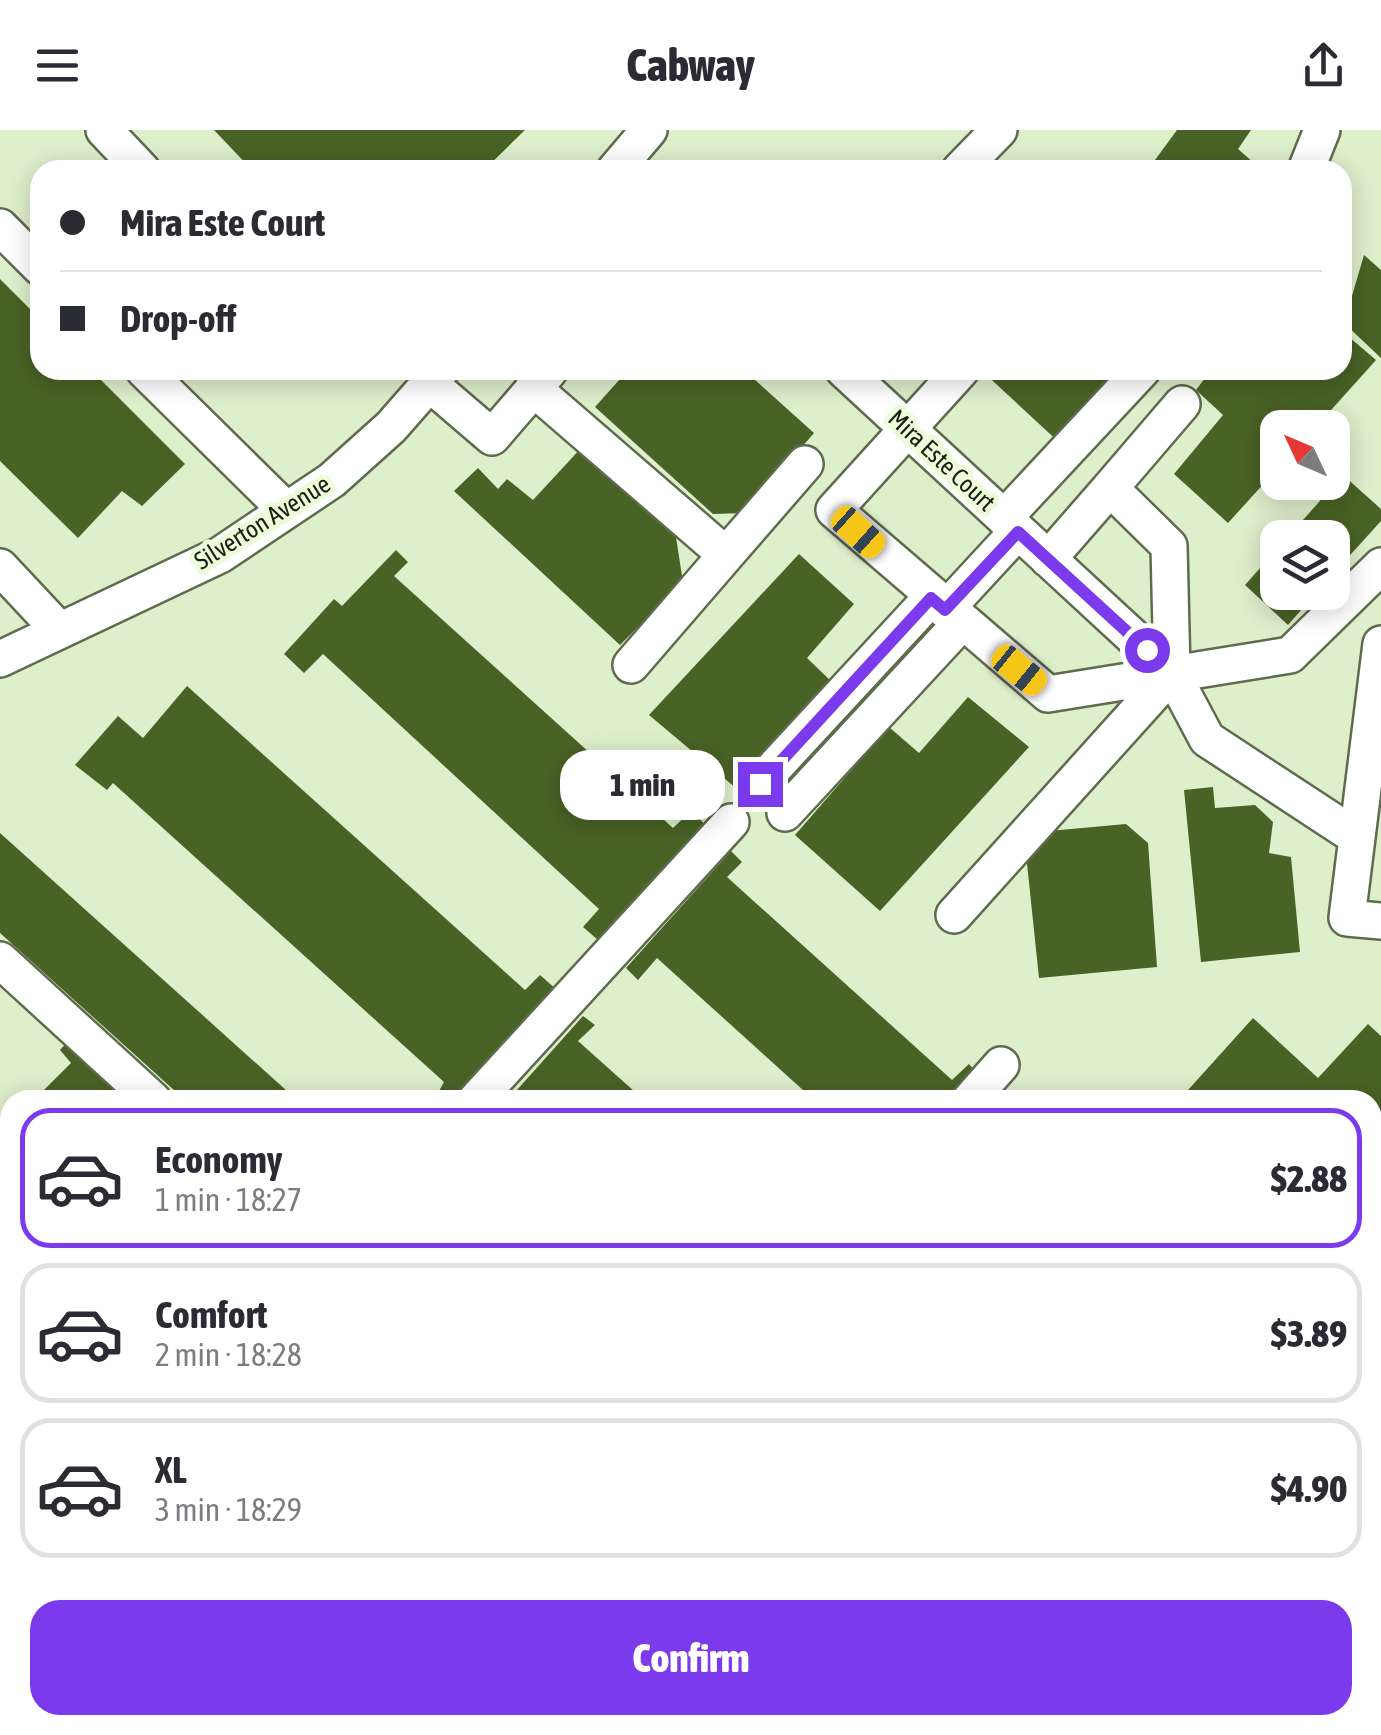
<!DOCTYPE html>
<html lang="en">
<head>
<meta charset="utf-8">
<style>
  :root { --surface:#fff; --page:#f7f7f7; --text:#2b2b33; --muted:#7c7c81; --line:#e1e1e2; --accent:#7c3aed }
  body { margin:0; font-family:"Asap Condensed",sans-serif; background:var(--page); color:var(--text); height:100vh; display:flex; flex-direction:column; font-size:38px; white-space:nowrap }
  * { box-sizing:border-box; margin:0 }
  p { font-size:32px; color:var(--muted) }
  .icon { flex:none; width:55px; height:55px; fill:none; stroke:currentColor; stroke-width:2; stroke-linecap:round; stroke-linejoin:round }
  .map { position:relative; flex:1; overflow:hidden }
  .details { position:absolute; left:0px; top:960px; width:1382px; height:645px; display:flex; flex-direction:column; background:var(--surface); border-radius:30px 30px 0 0; box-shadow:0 5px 25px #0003 }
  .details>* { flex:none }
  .hud { position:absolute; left:30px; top:30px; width:1322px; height:220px; border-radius:30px; box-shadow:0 5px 25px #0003; display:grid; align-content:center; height:220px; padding:0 30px; background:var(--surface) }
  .needle { width:65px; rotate:314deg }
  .fabs { position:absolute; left:1260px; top:280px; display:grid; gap:20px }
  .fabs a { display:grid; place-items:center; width:90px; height:90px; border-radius:20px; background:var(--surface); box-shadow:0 5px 25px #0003; font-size:50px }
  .end { position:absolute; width:45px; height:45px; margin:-22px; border:12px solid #7c3aed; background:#fff; box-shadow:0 0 0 5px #fff }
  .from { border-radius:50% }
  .bubble { position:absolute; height:70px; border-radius:30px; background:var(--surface); box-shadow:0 5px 25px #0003; font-size:32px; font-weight:800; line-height:70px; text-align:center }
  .car { position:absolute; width:30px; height:60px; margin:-30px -15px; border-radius:12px; box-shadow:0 0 8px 2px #0007; background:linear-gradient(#f5c518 24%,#345 0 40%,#f5c518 0 76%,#345 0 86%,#f5c518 0) }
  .hud b { display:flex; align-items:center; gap:35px; height:95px; font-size:38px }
  .hud b+b { border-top:2px solid var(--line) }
  .hud i { width:25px; height:25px; background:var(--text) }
  ul { padding:18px 0 0; list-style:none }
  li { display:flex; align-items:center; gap:30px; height:140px; margin:0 20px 15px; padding:0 10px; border:5px solid var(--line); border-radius:30px }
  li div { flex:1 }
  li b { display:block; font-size:38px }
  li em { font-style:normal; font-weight:800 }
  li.active { border-color:var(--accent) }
  li>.icon { width:90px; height:90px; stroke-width:1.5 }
  .primary-button { display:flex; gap:20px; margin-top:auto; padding:20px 30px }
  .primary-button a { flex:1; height:115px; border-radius:30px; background:var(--accent); color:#fff; font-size:40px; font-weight:800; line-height:115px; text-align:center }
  header { display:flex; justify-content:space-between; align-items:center; height:130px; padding:0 30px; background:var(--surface); font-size:45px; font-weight:800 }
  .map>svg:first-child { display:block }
</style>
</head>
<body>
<header><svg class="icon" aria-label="menu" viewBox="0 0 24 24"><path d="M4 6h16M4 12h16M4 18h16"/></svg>Cabway<svg class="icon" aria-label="share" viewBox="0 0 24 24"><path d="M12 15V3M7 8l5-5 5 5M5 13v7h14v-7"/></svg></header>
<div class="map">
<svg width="1381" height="1605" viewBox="0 0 1381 1605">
  <rect width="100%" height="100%" fill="#deefcc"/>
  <path fill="#496225" d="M214 0H525L484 40H252Z
    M1177 0H1251L1238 19 1262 40H1165L1155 30Z
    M1364 125 1381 140V228L1344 193Z
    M0 149 40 189V240H91L185 334 142 376 122 361 78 408 0 331Z
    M1342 201 1376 230 1315 298H1278V338L1228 393 1174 344 1223 285 1196 260 1211 240H1342Z
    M628 240H744L814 303 745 383 713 384 595 277Z
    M981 240H1134L1063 316Z
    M582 317 675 401 683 452 620 515 454 361 478 338 498 359 507 349 533 370Z
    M1343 345 1381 379V391L1332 445V408H1287Z
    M1278 418V462H1317L1288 495 1245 455Z
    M396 420 408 432 394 446 673 698 692 680 707 697 598 810 583 797 599 779 323 524 304 543 284 524 334 469 342 476Z
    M799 424 854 474 807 528 834 554 737 659 649 585Z
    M187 556 525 860 540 845 557 860 460 970H434L444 952 113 653 107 660 75 635 118 586 143 608Z
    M968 567 1029 617 880 781 795 705 889 597 919 623Z
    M1213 657 1215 678 1255 675 1273 692 1269 723 1291 727 1300 822 1201 832 1184 660Z
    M1126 694 1148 713 1157 837 1039 848 1026 724 1049 701Z
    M0 703 297 970H185L0 803Z
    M731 721 742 732 727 747 952 950 969 934 976 942 951 970H814L657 828 638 850 626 838Z
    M583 886 595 895 578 911 644 970H508Z
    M1253 888 1318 948 1368 894 1381 906V1185L1372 1194V970H1179Z
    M70 909 133 970H34L71 933 60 920Z
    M10 994V1114L0 1124V1004Z
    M10 1275V1354L0 1344 6 1332 0 1327V1285Z
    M1372 1468 1381 1471V1501L1373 1525Z
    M10 1539V1595H33L23 1605H0V1549Z
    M205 1595H826L837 1605H207L201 1599Z
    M954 1595H1351L1347 1605H965Z"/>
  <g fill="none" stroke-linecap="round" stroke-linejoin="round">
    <g stroke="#5e6c4e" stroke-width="40">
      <path id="minor" d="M104 0 142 40
        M615 40 649 0
        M960 40 999 0
        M1306 40 1322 0
        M0 97 40 137
        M144 240 286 380
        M844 240 1172 543
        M961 240 834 380 1048 564 1290 525 1381 436
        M429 253 492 307 549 241
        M533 258 726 425 805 334
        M1110 358 1182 274
        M1004 388 1142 240
        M1048 429 1110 358 1169 416 1172 543 1207 609 1355 706
        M0 437 59 500
        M945 480 1018 401
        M1381 514 1347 788 1381 791
        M0 529 220 425 332 350 391 297 441 240
        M631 535 726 425
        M760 653 931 468
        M785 683 961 493
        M954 785 1172 543
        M0 830 153 970
        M476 970 731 692
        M970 970 1001 935
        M1372 1339 1381 1347
        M0 1372 10 1382
        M0 1421 10 1431
        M93 1605 103 1595"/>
    </g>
    <use href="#minor" stroke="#fff" stroke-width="35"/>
    <path stroke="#2d3425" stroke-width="8" stroke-dasharray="12 12" stroke-linecap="butt" d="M892 1595 902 1605
      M1373 1605 1381 1580"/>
  </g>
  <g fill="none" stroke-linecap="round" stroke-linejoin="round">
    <path stroke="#7c3aed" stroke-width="12" d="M760 654 931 468 945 480 1018 402 1147 520"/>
  </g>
  <g text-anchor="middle" stroke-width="10" stroke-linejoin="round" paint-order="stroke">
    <g font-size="25" fill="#181e11" stroke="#ecfcd9">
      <text transform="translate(942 330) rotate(43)" y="9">Mira Este Court</text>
      <text transform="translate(262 392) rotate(-32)" y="9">Silverton Avenue</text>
    </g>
  </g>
</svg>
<div class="fabs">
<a><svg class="needle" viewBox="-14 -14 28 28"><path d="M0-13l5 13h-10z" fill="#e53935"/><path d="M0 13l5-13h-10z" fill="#7c7c81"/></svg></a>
<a><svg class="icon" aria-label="layers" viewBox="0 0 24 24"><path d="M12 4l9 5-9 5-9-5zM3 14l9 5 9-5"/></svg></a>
</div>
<i class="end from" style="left:1147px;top:520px"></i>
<i class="end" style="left:760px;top:654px"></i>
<div class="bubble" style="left:560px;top:620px;width:165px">1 min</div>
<i class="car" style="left:858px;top:402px;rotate:132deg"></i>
<i class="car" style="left:1019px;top:540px;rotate:129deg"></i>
<div class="hud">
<b><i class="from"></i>Mira Este Court</b>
<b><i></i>Drop-off</b>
</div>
<section class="details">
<ul>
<li class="active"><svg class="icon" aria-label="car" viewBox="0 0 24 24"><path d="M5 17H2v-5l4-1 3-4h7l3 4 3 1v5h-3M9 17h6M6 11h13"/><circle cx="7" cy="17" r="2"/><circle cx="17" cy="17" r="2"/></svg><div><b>Economy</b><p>1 min · 18:27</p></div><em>$2.88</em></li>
<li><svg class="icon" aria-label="car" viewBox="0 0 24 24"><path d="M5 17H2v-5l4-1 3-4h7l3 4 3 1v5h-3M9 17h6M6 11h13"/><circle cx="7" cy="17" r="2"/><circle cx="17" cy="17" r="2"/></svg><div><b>Comfort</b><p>2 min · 18:28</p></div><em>$3.89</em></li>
<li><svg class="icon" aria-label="car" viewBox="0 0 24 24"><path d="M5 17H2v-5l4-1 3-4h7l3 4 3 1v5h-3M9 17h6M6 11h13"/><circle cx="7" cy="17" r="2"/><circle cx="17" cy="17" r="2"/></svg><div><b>XL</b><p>3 min · 18:29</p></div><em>$4.90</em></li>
</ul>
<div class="primary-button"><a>Confirm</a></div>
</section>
</div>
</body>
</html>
